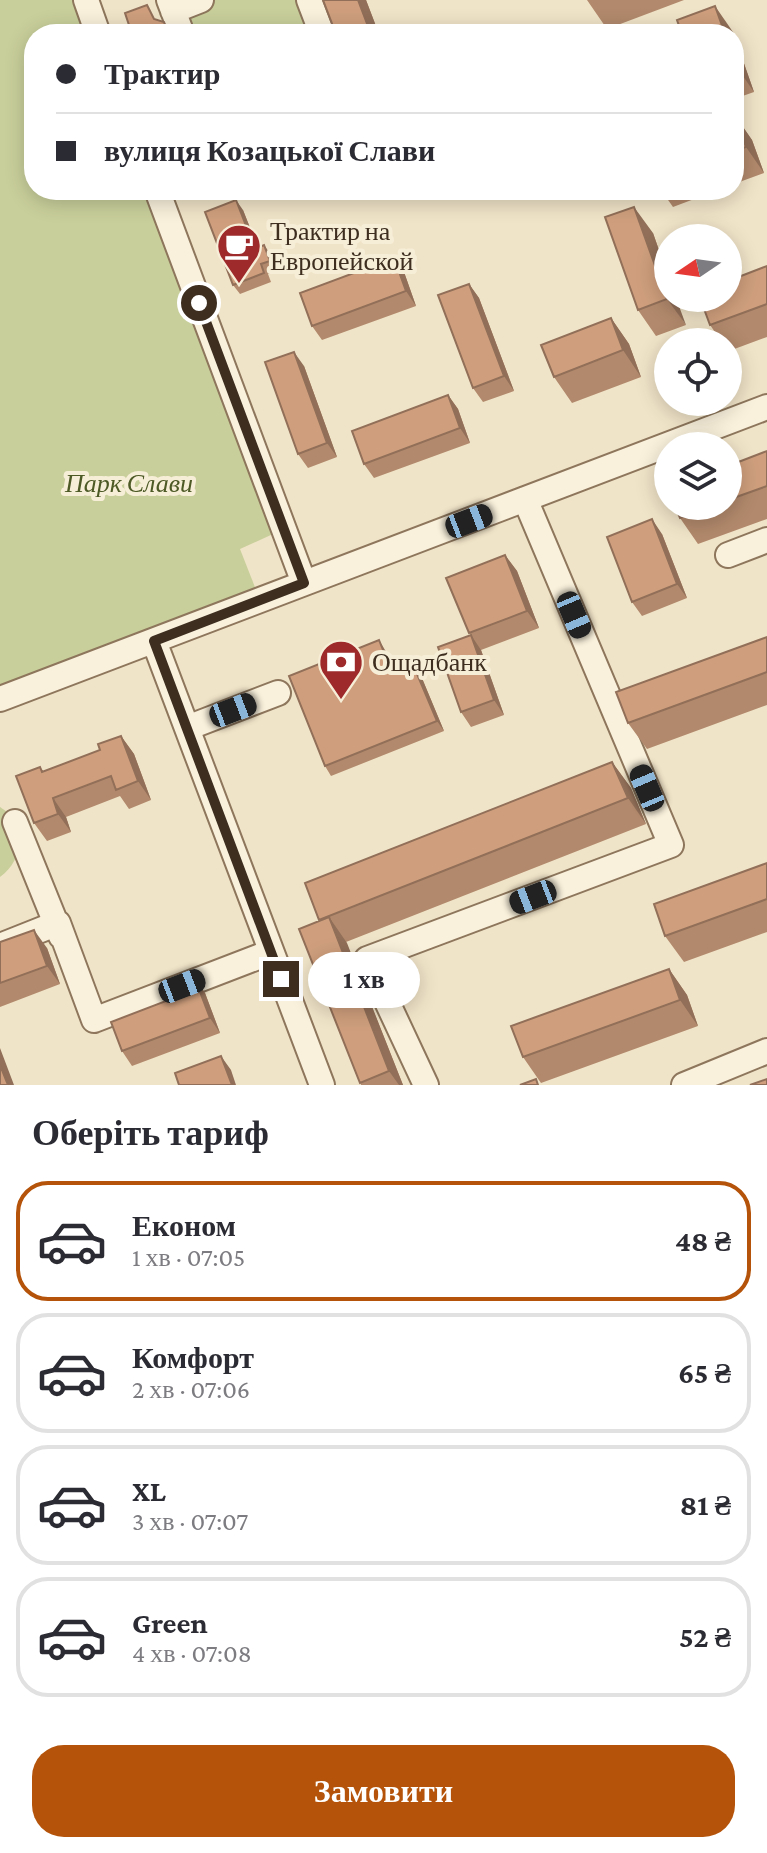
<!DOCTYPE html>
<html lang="uk">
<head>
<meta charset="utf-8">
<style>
  :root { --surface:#fff; --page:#f7f7f7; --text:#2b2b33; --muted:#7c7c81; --line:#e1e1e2; --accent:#b45309 }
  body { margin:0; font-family:"Crimson Pro",serif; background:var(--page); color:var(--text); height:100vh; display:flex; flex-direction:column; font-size:30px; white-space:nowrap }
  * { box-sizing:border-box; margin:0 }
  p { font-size:26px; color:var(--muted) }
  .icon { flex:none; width:44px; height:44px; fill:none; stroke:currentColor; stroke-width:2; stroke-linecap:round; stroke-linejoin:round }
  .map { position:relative; height:1085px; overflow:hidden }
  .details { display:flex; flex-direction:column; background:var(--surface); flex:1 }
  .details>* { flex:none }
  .guide { position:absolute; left:24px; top:24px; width:720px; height:176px; border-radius:32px; box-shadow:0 4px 20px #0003; display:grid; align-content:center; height:176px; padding:0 32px; background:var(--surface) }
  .needle { width:52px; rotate:257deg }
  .buttons { position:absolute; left:654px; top:224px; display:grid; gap:16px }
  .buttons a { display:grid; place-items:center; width:88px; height:88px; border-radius:50%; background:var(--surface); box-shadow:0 4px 20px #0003; font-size:40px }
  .end { position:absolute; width:36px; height:36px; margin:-18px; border:10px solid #3d2e20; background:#fff; box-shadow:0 0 0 4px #fff }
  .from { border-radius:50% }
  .bubble { position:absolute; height:56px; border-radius:28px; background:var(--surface); box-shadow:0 4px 20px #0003; font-size:26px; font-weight:700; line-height:56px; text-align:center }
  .car { position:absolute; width:24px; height:48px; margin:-24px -12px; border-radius:10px; box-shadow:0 0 6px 2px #0007; background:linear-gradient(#222 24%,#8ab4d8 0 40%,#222 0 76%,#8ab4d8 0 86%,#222 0) }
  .guide b { display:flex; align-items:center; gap:28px; height:76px; font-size:30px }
  .guide b+b { border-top:2px solid var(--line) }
  .guide i { width:20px; height:20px; background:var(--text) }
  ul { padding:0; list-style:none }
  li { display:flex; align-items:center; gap:24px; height:120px; margin:0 16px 12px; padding:0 16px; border:4px solid var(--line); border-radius:32px }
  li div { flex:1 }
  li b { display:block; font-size:30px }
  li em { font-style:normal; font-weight:700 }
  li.current { border-color:var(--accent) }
  li>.icon { width:72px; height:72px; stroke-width:1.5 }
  h2 { padding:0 32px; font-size:36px; line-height:96px }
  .action { display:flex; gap:16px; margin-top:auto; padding:16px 32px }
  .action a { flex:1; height:92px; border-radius:32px; background:var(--accent); color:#fff; font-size:32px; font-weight:700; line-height:92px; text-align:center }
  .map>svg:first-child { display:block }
</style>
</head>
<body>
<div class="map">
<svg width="767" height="1085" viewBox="0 0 767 1085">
  <rect width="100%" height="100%" fill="#f0e4c8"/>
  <path fill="#c9cf9b" d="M0 0H86L98 34H34V190H157L284 529 240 549 260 600 0 699Z
    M214 0H302L315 34H187L186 11Z
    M0 807C28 824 24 860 0 877Z"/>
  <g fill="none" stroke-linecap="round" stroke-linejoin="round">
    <g stroke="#8d765c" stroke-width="28">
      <path id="minor" d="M86 0 98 34
        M169 0 182 34
        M309 0 322 34
        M173 11 201 0
        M157 190 304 583
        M728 555 767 540
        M154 641 322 1085
        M0 699 767 407
        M187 728 278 693
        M15 822 61 936
        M0 946 58 923 94 1020 271 952
        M426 1085 367 959 671 845 525 499
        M684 1085 767 1051"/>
    </g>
    <use href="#minor" stroke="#faf1dc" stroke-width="24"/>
  </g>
  <path fill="#b2896c" d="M323 0H366L379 34H336Z
    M587 0H684L607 29Z
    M734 35 754 92 734 99Z
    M734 114 752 140 764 173 734 184Z
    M661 190H718L673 207Z
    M243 210 258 248 271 255 277 271 268 274 271 282 240 294 233 285Z
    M653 233 668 276V298L686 325 656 336 638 310Z
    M767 266V337L729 351 728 342H722L710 325Z
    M404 272 416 306 322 340 312 326Z
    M469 284 479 298 514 391 483 402 473 388Z
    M611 318 629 344 641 377 572 403 554 377Z
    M304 366 337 457 308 468 298 454Z
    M448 395 458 409 470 443 374 478 364 464Z
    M767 451V519L698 544 680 518 675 506H728V466Z
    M662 534 687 598 642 616 632 602Z
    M505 555 517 571 539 628 481 650 504 715 471 727 461 712 471 635 469 633Z
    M767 637V705L647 749 628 723Z
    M385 650 394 669 412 662 419 671 444 731 331 776 325 766Z
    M121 736 134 754 151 800 129 809 120 796 66 817 71 832 47 841 34 823 40 767 44 772 100 750Z
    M612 762 631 788 646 824 346 942 403 1085H361L320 921Z
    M767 863V932L684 962 665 936Z
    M0 942 47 948 60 984 0 1007Z
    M669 969 687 995 698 1026 541 1083 523 1057Z
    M195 979 205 993 220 1033 132 1066 122 1051Z"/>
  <path fill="#916f58" d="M358 0H366L379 34H372L369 29Z
    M715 6 733 32 734 34H725Z
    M734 35 754 92 736 66 734 60Z
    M734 114 752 140 764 173 746 147Z
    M236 200 243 210 262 258 255 249Z
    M634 207 653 233 668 276V298H676L686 325 667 299Z
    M264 245 271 255 277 271 270 261Z
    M394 258 404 272 416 306 406 291Z
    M469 284 479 298 514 391 504 376Z
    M611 318 629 344 641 377 623 350Z
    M294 352 304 366 337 457 327 443Z
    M448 395 458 409 470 443 460 428Z
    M652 519 662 534 687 598 677 584Z
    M505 555 517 571 539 628 527 611Z
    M471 635 481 650 504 715 494 700Z
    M379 640 385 650 398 679 391 670Z
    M412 662 419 671 444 731 437 721Z
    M121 736 134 754 151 800 138 781Z
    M612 762 631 788 646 824 628 798Z
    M53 798 66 817 71 832 58 814Z
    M329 917 347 943 403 1085H399L389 1071Z
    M34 930 47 948 60 984 47 966Z
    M669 969 687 995 698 1026 680 1000Z
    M195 979 205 993 220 1033 210 1018Z
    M0 1048 14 1085H8L0 1065Z
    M221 1056 231 1070 236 1085H232Z"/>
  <path fill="#cf9f7d" stroke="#916f58" stroke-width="2" d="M323 0H358L369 29 355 34H336Z
    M147 5 154 19 164 22 169 34H132L125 13Z
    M715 6 725 34H682L677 20Z
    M734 115 746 147 734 151Z
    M236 200 255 249 264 245 270 261 261 264 264 273 233 285 205 212Z
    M634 207 667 299 638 310 605 217Z
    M394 258 406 291 312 326 300 293Z
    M767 266V304L710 325 700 298H728V281Z
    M469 284 504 376 473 388 438 295Z
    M611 318 623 350 554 377 541 345Z
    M294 352 327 443 298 454 265 362Z
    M448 395 460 428 364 464 352 431Z
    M767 451V486L728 500V466Z
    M675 506H713L680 518Z
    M652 519 677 584 632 602 607 537Z
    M505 555 527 611 469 633 446 578Z
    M471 635 494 700 461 712 438 647Z
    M767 637V672L628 723 616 692Z
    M379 640 391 670 412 662 437 721 325 766 289 676Z
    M121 736 138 781 116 790 111 776 53 798 58 814 34 823 16 776 40 767 42 772 100 750 98 744Z
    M612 762 628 798 319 920 305 883Z
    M767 863V899L665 936 654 904Z
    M329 917 389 1071 360 1083 299 929Z
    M34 930 47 966 0 983V942Z
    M669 969 680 1000 523 1057 511 1026Z
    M195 979 210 1018 122 1051 111 1022 174 998 171 988Z
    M221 1056 232 1085H179L175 1073Z
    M0 1065 8 1085H0Z
    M536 1079 538 1085H520Z
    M767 1079V1085H750Z"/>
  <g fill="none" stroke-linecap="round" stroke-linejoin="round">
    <path stroke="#3d2e20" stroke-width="10" d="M199 303 304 583 154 641 281 979"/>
  </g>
  <defs>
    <g id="cafe-pin" transform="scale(2.3)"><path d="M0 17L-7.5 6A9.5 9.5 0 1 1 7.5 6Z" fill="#9e2a2b" stroke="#f7eed8"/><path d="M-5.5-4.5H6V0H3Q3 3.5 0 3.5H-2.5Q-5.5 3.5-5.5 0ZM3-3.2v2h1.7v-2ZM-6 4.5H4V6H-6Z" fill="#fff"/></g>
    <g id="bank-pin" transform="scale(2.3)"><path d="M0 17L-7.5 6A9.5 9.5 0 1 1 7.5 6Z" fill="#9e2a2b" stroke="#f7eed8"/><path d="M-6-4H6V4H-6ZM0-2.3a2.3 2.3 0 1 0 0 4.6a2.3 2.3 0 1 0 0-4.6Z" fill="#fff"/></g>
  </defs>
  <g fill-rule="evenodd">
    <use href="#cafe-pin" x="239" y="246"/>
    <use href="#bank-pin" x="341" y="662"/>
  </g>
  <g text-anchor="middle" stroke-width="8" stroke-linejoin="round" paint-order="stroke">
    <g font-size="26" fill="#3d2e20" stroke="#f7eed8" text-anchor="start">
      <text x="270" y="240">Трактир на<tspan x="270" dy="30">Европейской</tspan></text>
      <text x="372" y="671">Ощадбанк</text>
    </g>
    <g font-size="26" font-style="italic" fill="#4d5a26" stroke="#f7eed8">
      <text x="129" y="492">Парк Слави</text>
    </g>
  </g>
</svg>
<div class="buttons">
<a><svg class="needle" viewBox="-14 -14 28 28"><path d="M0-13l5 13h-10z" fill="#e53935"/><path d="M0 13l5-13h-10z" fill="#7c7c81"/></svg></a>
<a><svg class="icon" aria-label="locate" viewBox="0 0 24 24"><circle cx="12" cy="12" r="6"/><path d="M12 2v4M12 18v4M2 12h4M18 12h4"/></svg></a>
<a><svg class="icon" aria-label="layers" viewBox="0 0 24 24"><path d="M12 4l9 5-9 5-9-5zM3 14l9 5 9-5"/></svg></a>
</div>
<i class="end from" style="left:199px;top:303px"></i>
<i class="end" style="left:281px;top:979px"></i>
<div class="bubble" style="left:308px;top:952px;width:112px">1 хв</div>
<i class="car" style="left:469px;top:521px;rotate:69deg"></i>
<i class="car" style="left:574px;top:615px;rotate:157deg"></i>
<i class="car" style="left:233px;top:710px;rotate:69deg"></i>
<i class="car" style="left:647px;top:788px;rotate:337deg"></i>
<i class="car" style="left:533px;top:897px;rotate:249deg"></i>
<i class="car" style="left:182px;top:986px;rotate:69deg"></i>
<div class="guide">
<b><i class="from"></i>Трактир</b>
<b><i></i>вулиця Козацької Слави</b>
</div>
</div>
<section class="details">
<h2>Оберіть тариф</h2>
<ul>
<li class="current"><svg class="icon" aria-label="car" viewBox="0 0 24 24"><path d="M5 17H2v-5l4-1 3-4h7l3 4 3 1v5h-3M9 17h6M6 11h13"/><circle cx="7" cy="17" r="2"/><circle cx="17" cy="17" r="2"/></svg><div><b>Економ</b><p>1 хв · 07:05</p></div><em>48 ₴</em></li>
<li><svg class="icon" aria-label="car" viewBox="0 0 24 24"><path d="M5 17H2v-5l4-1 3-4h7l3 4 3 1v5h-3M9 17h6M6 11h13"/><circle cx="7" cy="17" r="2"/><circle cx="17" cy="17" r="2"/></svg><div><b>Комфорт</b><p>2 хв · 07:06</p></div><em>65 ₴</em></li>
<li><svg class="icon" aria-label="car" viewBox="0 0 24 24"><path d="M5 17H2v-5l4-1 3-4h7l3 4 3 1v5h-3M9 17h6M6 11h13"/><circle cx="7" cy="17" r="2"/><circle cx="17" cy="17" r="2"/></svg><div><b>XL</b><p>3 хв · 07:07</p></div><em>81 ₴</em></li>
<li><svg class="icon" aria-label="car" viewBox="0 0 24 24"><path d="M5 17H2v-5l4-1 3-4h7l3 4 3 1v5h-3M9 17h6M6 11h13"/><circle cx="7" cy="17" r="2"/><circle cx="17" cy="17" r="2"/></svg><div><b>Green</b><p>4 хв · 07:08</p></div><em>52 ₴</em></li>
</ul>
<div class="action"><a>Замовити</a></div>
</section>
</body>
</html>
